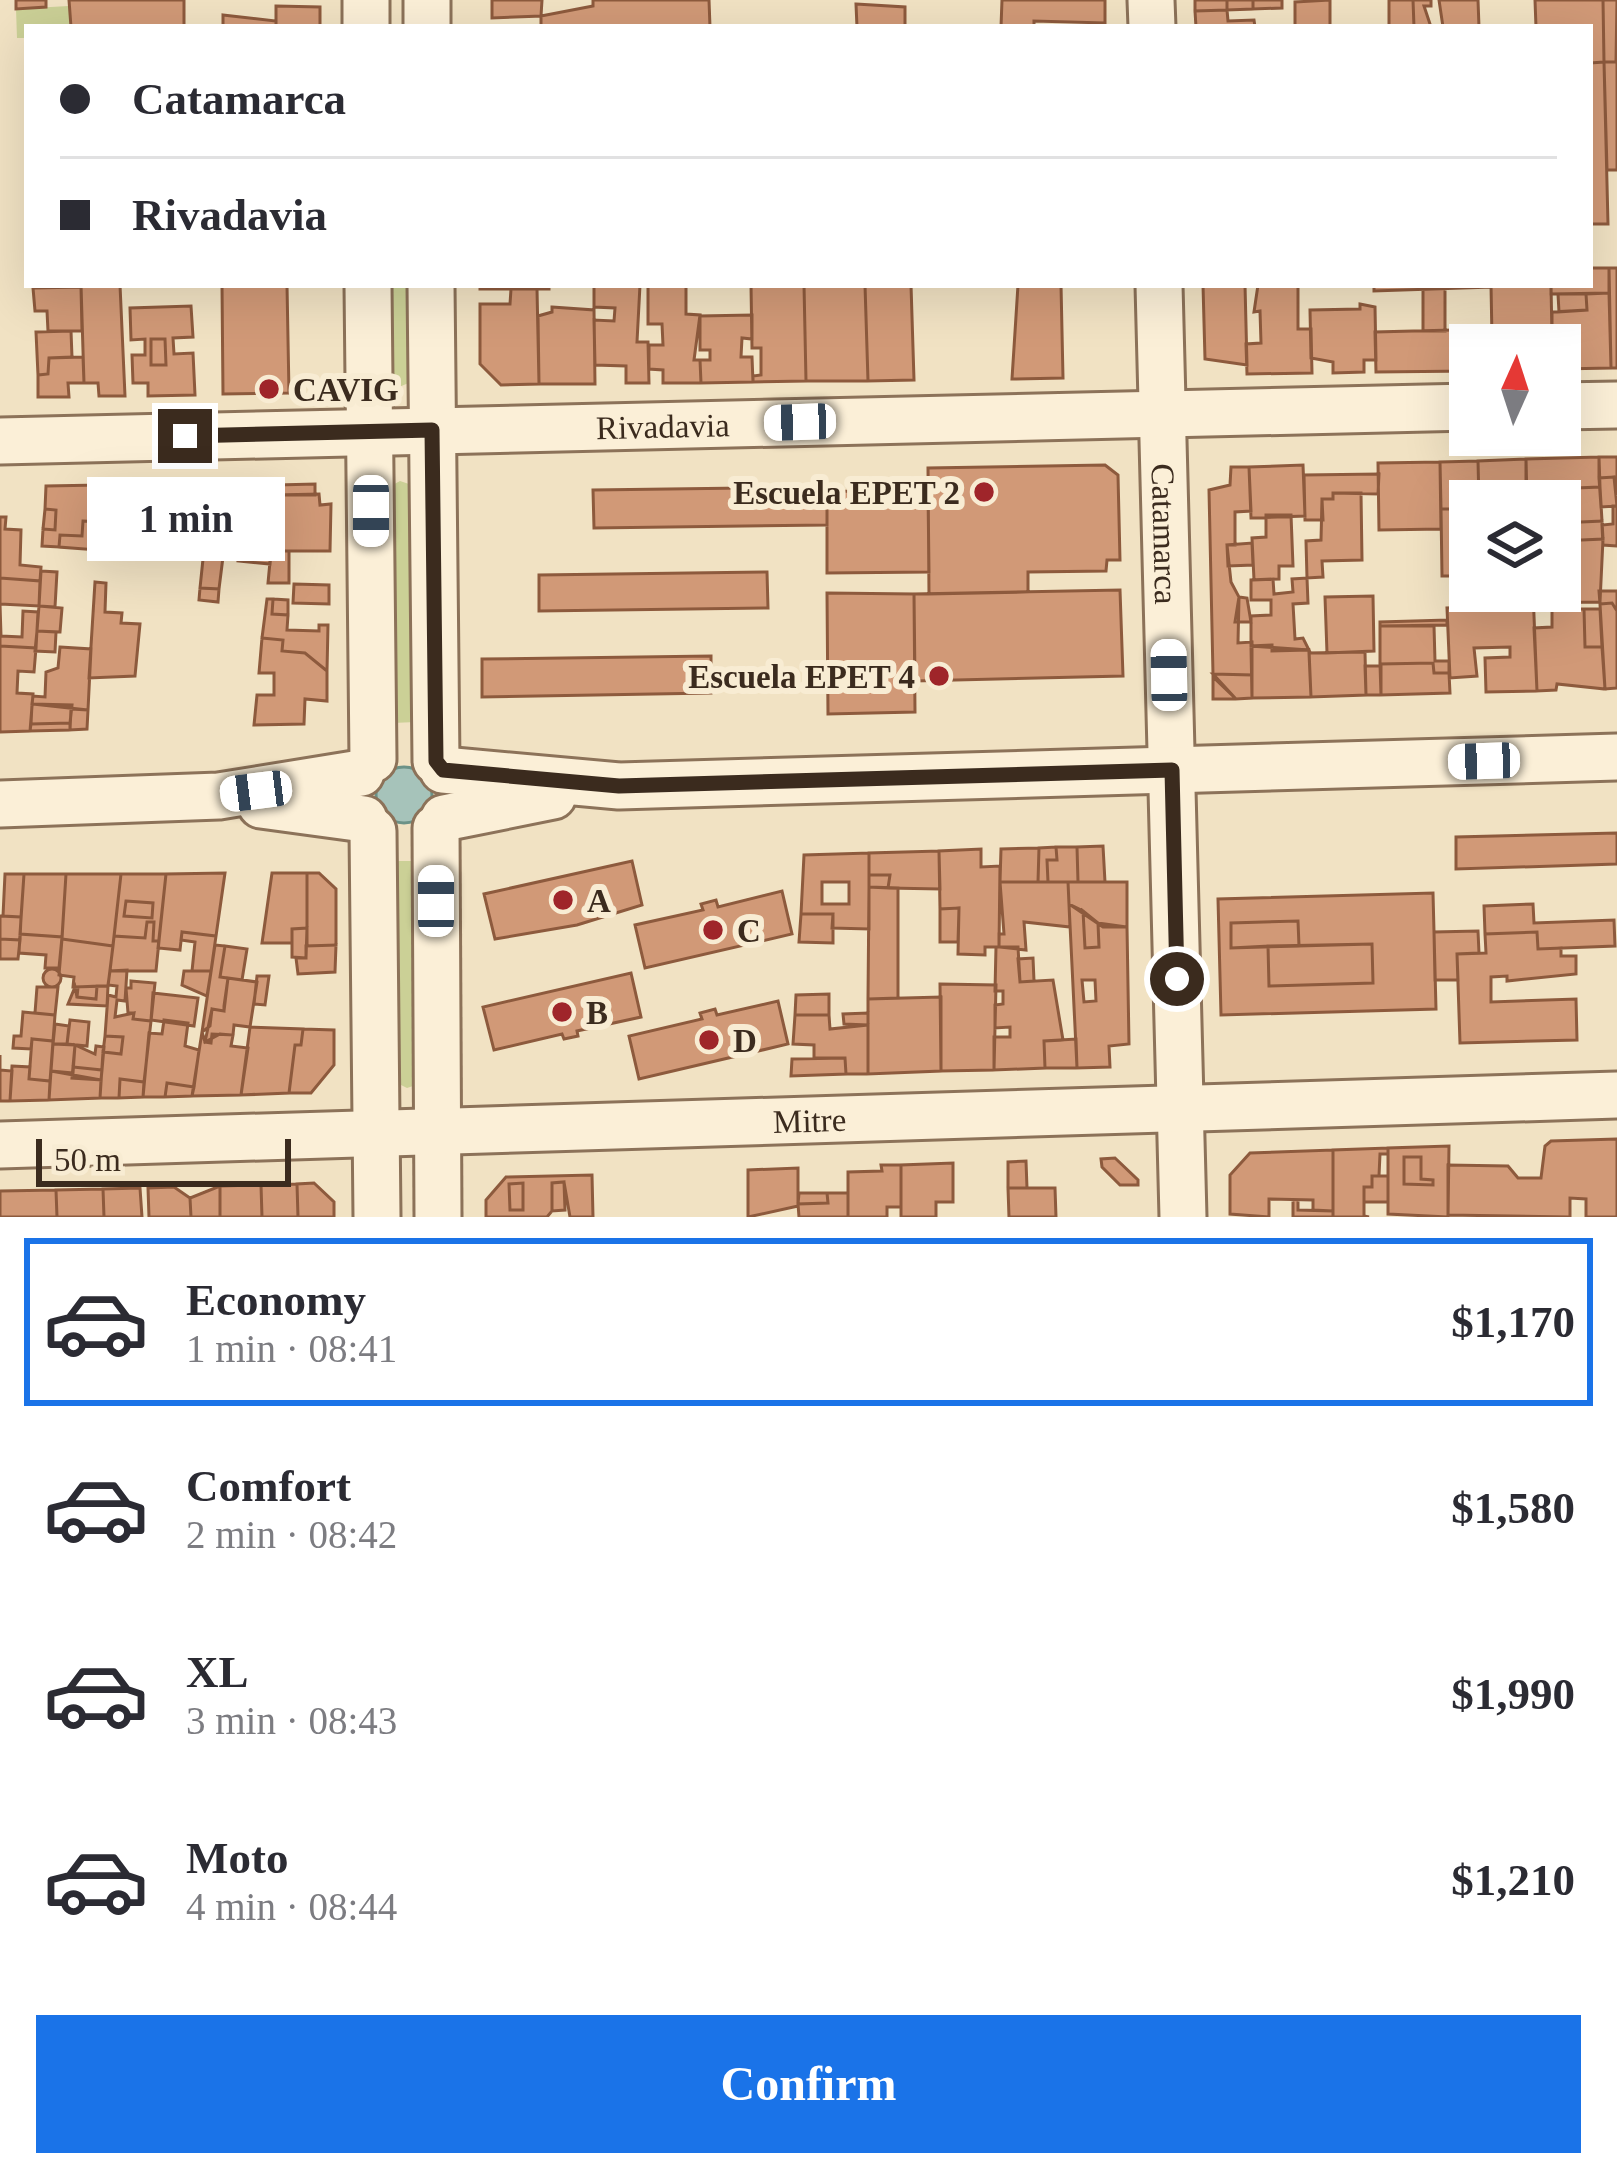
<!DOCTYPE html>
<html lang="en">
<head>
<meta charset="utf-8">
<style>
  :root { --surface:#fff; --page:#f2f2f3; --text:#2b2b33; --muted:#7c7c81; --line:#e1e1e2; --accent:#1a73e8 }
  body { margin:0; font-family:Georgia,serif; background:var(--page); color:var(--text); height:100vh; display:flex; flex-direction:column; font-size:45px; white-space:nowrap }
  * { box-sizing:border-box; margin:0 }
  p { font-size:39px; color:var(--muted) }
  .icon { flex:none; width:66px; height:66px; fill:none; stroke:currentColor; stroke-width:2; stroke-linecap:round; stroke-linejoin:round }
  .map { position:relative; height:1217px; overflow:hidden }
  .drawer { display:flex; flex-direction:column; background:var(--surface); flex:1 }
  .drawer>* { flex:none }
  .top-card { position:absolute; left:24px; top:24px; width:1569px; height:264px; border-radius:0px; box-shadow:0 12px 48px #0002; display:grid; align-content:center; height:264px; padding:0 36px; background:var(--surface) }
  .needle { width:78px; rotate:3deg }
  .buttons { position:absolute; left:1449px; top:324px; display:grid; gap:24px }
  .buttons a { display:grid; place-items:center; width:132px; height:132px; border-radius:0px; background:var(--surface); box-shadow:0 12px 48px #0002; font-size:60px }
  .scale { position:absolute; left:36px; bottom:30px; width:255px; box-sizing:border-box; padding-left:12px; border:6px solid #3b2b1e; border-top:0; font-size:33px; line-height:42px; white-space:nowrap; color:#3b2b1e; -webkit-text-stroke:9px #f8ecd3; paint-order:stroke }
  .end { position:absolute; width:54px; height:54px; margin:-27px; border:15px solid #3b2b1e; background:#fff; box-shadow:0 0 0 6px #fff }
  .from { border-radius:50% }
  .bubble { position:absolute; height:84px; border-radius:0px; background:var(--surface); box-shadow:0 12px 48px #0002; font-size:39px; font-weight:700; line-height:84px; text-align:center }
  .car { position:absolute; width:36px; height:72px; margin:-36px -18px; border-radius:15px; box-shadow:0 0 9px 3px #0007; background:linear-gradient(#fff 24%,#345 0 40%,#fff 0 76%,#345 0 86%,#fff 0) }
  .top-card b { display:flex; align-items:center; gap:42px; height:114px; font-size:45px }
  .top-card b+b { border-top:3px solid var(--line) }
  .top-card i { width:30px; height:30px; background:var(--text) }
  ul { padding:21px 0 0; list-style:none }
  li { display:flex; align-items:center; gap:36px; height:168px; margin:0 24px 18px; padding:0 12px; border:6px solid transparent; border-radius:0px }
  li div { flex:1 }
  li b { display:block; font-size:45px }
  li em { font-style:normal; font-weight:700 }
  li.on { border-color:var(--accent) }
  li>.icon { width:108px; height:108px; stroke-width:1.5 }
  .primary-button { display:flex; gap:24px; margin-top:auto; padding:24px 36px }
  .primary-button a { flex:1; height:138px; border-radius:0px; background:var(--accent); color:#fff; font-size:48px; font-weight:700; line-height:138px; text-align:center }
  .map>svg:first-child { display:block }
</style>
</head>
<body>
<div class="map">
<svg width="1617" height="1217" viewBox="0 0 1617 1217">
  <rect width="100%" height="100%" fill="#f1e2c3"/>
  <path fill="#cbd096" d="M69 0H183L184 27H27V38H17L16 9 68 6Z
    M387 285H410L411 382 399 387 388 380Z
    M400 481 412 485 416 722 392 723 389 487Z
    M394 861H417L416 1085 407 1088 395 1082Z"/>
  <path fill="#a6c3ba" stroke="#6c9287" stroke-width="3" d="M376 795a28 28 0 1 1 56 0a28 28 0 1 1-56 0Z"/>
  <path fill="#d19977" stroke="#8d5a3d" stroke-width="3" fill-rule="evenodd" d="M16 0H46V7L16 9Z
    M69 0H184V27H71Z
    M492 0H542L541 16 492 18Z
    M593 0H709L710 27H541V16L593 6Z
    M1002 0H1105V23L1034 21V27H1001Z
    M1195 0H1227V10L1195 11Z
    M1227 0H1253V9L1227 10Z
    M1253 0H1282V8L1253 9Z
    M1330 0V27H1295V2Z
    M1389 0H1413L1414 27H1389Z
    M1413 0H1431V6H1424L1431 27H1414Z
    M1439 0H1478L1479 27H1443Z
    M1535 0H1603L1604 62 1590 63V27H1536Z
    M1603 0H1617L1616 62H1604Z
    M856 4 905 7V27H857Z
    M276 6 320 7V27H276Z
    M1227 10 1228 21 1254 20 1255 27H1196L1195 11Z
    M223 15 276 21V27H223Z
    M1604 62 1608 224H1590V63Z
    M1604 62H1617V170H1607Z
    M1590 268H1609V293L1551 294V285H1590Z
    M1609 268H1617V368H1611Z
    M120 285 125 396H99L98 383H84L81 285Z
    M222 285H287L289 393 223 394Z
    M480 285H549V289H480Z
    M594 285H640L637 342H648L649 383H626V366L595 365 594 320 614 321 615 308 594 307Z
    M648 285H686V314L700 315 694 360H700L701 383H663V370L649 369V345H663L662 324H648Z
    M751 285H804L806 381 753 382V376L761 375V348H752Z
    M804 285H865L868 381H806Z
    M865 285H911L914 380 868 381Z
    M1018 285H1061L1063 378 1012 379Z
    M1203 285H1245L1247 365 1205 359Z
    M1258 285H1298V329H1311L1312 373 1247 374 1246 344 1261 343 1260 311 1254 312Z
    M1374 285H1491V287L1374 291Z
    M1491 285H1551L1552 337 1492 338Z
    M81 287 82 331H48L47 311H35L33 288Z
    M511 289H537L539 384 501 385 480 364V304H510Z
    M1423 289H1445V331H1423Z
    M1609 293 1611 368 1560 369V345H1552V312L1587 310 1586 294Z
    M1558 294H1586L1587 310 1559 312Z
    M1360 304 1375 307 1376 360H1364V372L1333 373V362L1311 358 1310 310 1360 309Z
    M191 306 193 337 173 338 174 354 193 353 195 395 148 396V383H133L132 355H145V339L131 340 130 308ZM151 339H165L166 365H151Z
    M552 307 594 310 595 384H539L538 316 552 312Z
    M752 315V339L742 338 741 357H752L753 382 701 383 700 360H710V350H700V316Z
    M1492 329V345H1470V371L1376 372 1375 332Z
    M71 331 72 357 49 358 48 374 38 375 36 332Z
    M1552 337V345H1522V338Z
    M151 339H165L166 365H151Z
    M83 357 84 383H68L69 397H38V375L48 374 49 358Z
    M1599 457 1600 487 1526 490V459Z
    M1599 457H1617V495L1614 477 1599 478Z
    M1526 459 1527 501H1479L1478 461Z
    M1478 461 1479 501H1470V509H1441L1440 462Z
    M1440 462 1441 529 1379 530 1378 463Z
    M1105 465 1118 475 1120 560H1107L1106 571 1028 572V592L929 594 928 468Z
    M1303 465 1305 516 1251 518 1249 467Z
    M1231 467H1249L1251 511 1235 512V545H1227L1231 582 1239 597 1238 643 1252 642V675L1213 674 1209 490 1230 485Z
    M1379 474 1378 494 1333 493V499H1322L1323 520H1305L1304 475Z
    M1614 477 1617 506 1601 507 1599 478Z
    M278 481 276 503 262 502 259 519 274 521 272 543 206 530 211 482Z
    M315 484V495H276L277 485Z
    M100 485 98 522 83 521 82 536 60 535 59 547 42 546 43 529 55 530 56 510 45 509 46 486Z
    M827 487V525L594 528 593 490Z
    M1600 487 1602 521 1560 523V501H1527L1526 490Z
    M827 491 928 492 929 572 827 573Z
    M1333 493H1361L1362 560 1322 561 1323 577 1307 578 1306 541 1321 540 1322 499H1333Z
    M319 494 320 505 331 504 330 551H271L276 495Z
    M1613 506H1617V546L1603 545 1602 525 1613 524Z
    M45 509 56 510 55 530 43 529Z
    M1441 509H1470V576H1442Z
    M1266 515H1291L1293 566H1279V579L1254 580 1252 538 1266 537Z
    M0 517H6L5 529 21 530 20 565 41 567 40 581 0 578Z
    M83 521 98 522 97 550 59 547 60 535 82 536Z
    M1602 521 1603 539 1560 541V523Z
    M206 530 226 533 219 589 200 588Z
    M240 539 272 543 270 564 238 561Z
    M1603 539 1600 602 1533 603V591H1560V541Z
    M1252 543 1253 565 1228 566 1227 545Z
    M271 551H289V583H268Z
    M41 571 57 572 55 607 39 606Z
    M767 572 768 608 539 611V575Z
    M0 578 40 581 39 606 0 604Z
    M1307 578 1308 603 1293 604 1295 639 1303 638 1309 650 1251 646V616L1271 615V600H1251V580L1273 579 1274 594 1293 592 1292 579Z
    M95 582 106 583 105 612 122 613 121 623 140 624 135 676 89 678Z
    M294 584 329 585V604L293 603Z
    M200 588 219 589 218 602 199 600Z
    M1120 590 1123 676 915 681 914 594Z
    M1516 591H1533L1537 691 1486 692 1485 658 1510 657V647L1474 648 1477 676 1450 678 1447 608 1516 606Z
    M1599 591H1617V611L1612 603 1600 604Z
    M827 593 914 594 915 712 828 714Z
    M1373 596 1374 651 1327 653 1325 597Z
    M1239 597 1247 598 1251 622H1235Z
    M267 599H273L272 614 288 615 287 630 319 631V625H328L327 671 305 653 282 651 283 640 262 638Z
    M273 599 288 600V615L272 614Z
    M1568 602V609H1584L1585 647H1602L1605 689 1557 684 1556 690 1537 691 1534 628 1552 627V603Z
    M1612 603 1617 611V688L1605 689 1600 604Z
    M0 604 1 636 22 637 23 611 38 612 36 648 0 646Z
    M39 606 62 608 60 632 37 631Z
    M1584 609H1600L1602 647H1585Z
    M1447 620V625L1380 626V622Z
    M1380 626H1434L1435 661H1449V673H1434L1433 663 1380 664Z
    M37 631 56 632 55 652 35 651Z
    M262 638 283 640 282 651 305 653 327 671V701L305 699 304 724 254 725 257 695H274V673H259Z
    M1272 645V651L1309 650 1311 697 1252 698 1251 646Z
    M0 646 36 648 34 672 18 671 17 693 33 694 30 731 0 732Z
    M60 647 91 649 88 710 32 704 33 696 45 697 46 672 58 668Z
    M1365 652 1366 695 1311 697 1309 653Z
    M711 656V693L482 697V659Z
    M1433 663 1434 673H1449L1450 693 1381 695 1380 664Z
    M1365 666H1381V695H1366Z
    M1213 674 1252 675V698L1236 699Z
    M1213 677 1236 699H1213Z
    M32 704 72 705 70 723 31 724Z
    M71 709 88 710 87 729 70 730Z
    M70 723V730L30 731 31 724Z
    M1617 833V864L1456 869V837Z
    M1103 846 1105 882H1078L1077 847Z
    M1056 847 1057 860H1047L1048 882H1038L1039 848Z
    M1056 847H1077L1078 882H1048L1047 860H1057Z
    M1039 848 1038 882H1000L1001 849Z
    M981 849V867L1000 866 999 947H985V955L958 954 959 908 940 909 939 851Z
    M939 851 940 889 888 888 890 875H869V853Z
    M869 853V929L832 928 833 914H801L804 855ZM822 882H849V904H822Z
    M632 861 642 905 577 925 495 939 484 894Z
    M225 873 216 936 182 932 180 950 158 948 166 874Z
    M272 873H307V928L292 929V943H262Z
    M307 873H319L336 889V945L307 946Z
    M5 874H24L21 917 3 916Z
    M24 874H66L62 937 20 934Z
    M66 874H121L113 946 62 939Z
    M121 874H166L159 941H153L154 922H147L145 938 114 936ZM126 901 153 903 152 918 124 916Z
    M869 875H890L888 888 869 887Z
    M1000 882H1068L1070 927 1024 922 1026 950 999 947V934H1004Z
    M1068 882H1127V927H1103L1069 904Z
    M869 887 898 888V998L868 999Z
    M782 891 792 934 645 968 635 925 703 910 701 904 716 900 718 907Z
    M1433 893 1436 1009 1221 1015 1218 899ZM1298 921 1299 946 1372 944 1373 983 1269 986 1268 946 1231 948V923Z
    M126 901 153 903 152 918 124 916Z
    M1069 904 1083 911 1085 948 1099 947 1098 923 1127 927 1129 1044 1109 1046 1110 1067 1077 1068ZM1082 980H1095L1096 1001 1084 1002Z
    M1533 904 1534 923 1614 920 1615 946 1538 949 1537 932 1485 934 1484 906Z
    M959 908 958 942H940V909Z
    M1083 911 1098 923 1099 947 1085 948Z
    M801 914H833V943L799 942Z
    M0 916 21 917 20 940 0 939Z
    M1298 921 1299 946 1231 948V923Z
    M147 922H154L153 941H159L156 971H110L114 936 145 938Z
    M307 928 306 958 292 957V929Z
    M1478 931 1479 953 1457 954 1458 980H1435L1434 932Z
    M182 932 216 936 211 971H192L195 942 181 940Z
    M1537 932 1538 949 1561 948V956H1576V974L1507 981V976L1491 977V1002L1576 999 1577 1040 1460 1043 1457 954 1486 953 1485 934Z
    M20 934 62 937 59 968H45L46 955 19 953Z
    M0 939 20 940 18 959H0Z
    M62 939 113 946 108 986 73 987 74 977 59 975Z
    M1372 944 1373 983 1269 986 1268 946Z
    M215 945 225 946 220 977 228 978 224 1006V1011L212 1009 210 1026 202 1032Z
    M336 945 335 972 298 974 296 958H306V946Z
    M225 946 247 949 242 980 220 977Z
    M996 947H1018L1020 982 1053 980 1063 1040 1044 1041 1045 1068 994 1070V1037H1010V1027L995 1028V1005L1003 1004V991H995Z
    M1033 958 1034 981 1020 982 1018 959Z
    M43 978a9 9 0 1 1 18 0a9 9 0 1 1-18 0Z
    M127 970 125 1001 117 1000 115 1017 134 1013 133 1019 151 1021 144 1082 120 1079 119 1098H100L103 1052 121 1054 123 1037 105 1036 108 995 116 997 117 986 108 985 110 971Z
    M184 971H211L207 996 182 985Z
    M631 973 641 1017 577 1031 578 1036 564 1039 562 1034 494 1050 483 1007Z
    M257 976H269L265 1005 254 1004Z
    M228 978 257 982 250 1027 234 1025 233 1035 212 1034 211 1043 205 1042 212 1009 224 1011Z
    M131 981 155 983 151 1021 133 1019 134 1013H128L126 988H131Z
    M940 984 996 985 994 1070 941 1071Z
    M97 986 96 999 77 997 78 987Z
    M97 986H108L107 1006 68 1004 75 987 77 997 96 999Z
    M37 987H58L55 1015 35 1013Z
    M153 993 198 998 194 1026 151 1020Z
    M829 994V1015H795L796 995Z
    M941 997V1071L868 1074V999Z
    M778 1001 788 1044 639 1079 629 1036 702 1019 700 1013 715 1009 717 1015Z
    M23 1012 55 1015 53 1041 32 1039 31 1049 13 1048 14 1036H21Z
    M868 1013V1025L844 1024 843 1014Z
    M795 1015H829L830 1029 868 1025V1074H846L845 1058H814V1045L793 1044Z
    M70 1020 89 1022 87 1046 67 1044Z
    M164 1020 188 1023 185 1046 199 1050 194 1087 167 1083 165 1097H143L149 1033 162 1034Z
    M55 1024 69 1026 67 1044H53Z
    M250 1027 303 1029 301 1045H295L289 1093 241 1095Z
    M303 1029 334 1030V1065L311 1093H289L295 1045H301Z
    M202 1032 205 1042 220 1034 233 1035 231 1046 248 1048 241 1095 192 1096Z
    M105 1036 123 1037 121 1054 103 1052Z
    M32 1039 53 1041 50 1081 29 1079Z
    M1076 1039 1077 1068H1045L1044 1041Z
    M53 1044 75 1045 73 1073 51 1071Z
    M75 1045 95 1054 96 1046 104 1047 102 1070 73 1067Z
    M0 1055V1070L12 1071 10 1101H0Z
    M845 1058 846 1074 791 1076 792 1059Z
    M12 1066 30 1067 29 1079 50 1081 49 1100 10 1101Z
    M73 1067 102 1070 101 1080 72 1078Z
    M51 1071 101 1080 100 1098 49 1100Z
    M120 1079 144 1082 143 1097 119 1098Z
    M167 1083 194 1087 192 1096 165 1097Z
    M1617 1139V1217H1586V1199L1570 1198V1217L1448 1215V1165L1508 1166 1518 1178H1541L1545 1146 1551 1141Z
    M1449 1146 1448 1217 1388 1214V1148ZM1404 1157H1421V1179L1433 1180V1185L1404 1184Z
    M1388 1148V1154H1380L1379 1176H1372V1187H1364V1216L1369 1217H1333V1150Z
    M1333 1150V1211L1313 1210V1200L1269 1199V1217L1230 1214V1175L1250 1153Z
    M1404 1157H1421V1179L1433 1180V1185L1404 1184Z
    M1115 1158 1138 1180V1185H1120L1102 1167 1101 1159Z
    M1026 1161 1027 1188H1008V1162Z
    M953 1163V1202H936V1217H901V1165Z
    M881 1165H901V1207H887V1217H848V1172L882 1171Z
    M798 1168V1206L748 1217V1170Z
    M592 1175 593 1217H570L564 1182 552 1183V1211L547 1217H486V1200L506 1177ZM523 1183V1210H510L509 1184Z
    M1372 1176H1388V1202H1364V1187H1372Z
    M564 1182 565 1210 552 1211V1183Z
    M314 1183 334 1202V1217H298L297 1184Z
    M523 1183V1210H510L509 1184Z
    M297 1184 298 1217H262L261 1185Z
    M261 1185 262 1217H220V1186Z
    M220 1186V1217H191L190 1198Z
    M174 1187 190 1198 191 1217H149L148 1188Z
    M140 1188 142 1217H104L103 1189Z
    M1008 1188H1055L1056 1217H1009Z
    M103 1189 104 1217H57L56 1190Z
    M56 1190 57 1217H0V1191Z
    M799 1193H827L828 1203 798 1204Z
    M827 1193H848V1217H799L798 1204 828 1203Z
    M1293 1200H1298V1210L1333 1211V1217H1293Z"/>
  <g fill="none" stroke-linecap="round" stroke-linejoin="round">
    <g stroke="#8c7259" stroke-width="51">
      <g id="minor">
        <path d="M366 0V27"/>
        <path d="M427 0V27"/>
        <path d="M1151 0 1152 27"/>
        <path d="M368 285 373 759"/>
        <path d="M431 285 436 761"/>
        <path id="s1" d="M1159 285 1183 1217"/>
        <path d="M1560 406 1617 405"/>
        <path id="s2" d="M0 441 1470 407"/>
        <path d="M443 770 619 786 1617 757"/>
        <path d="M0 804 219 796 361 773"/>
        <path d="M261 805 364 819"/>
        <path d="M444 818 553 796"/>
        <path d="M436 828 438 1217"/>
        <path d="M373 831 377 1217"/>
        <path id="s3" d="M0 1145 1617 1095"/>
      </g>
    </g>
    <use href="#minor" stroke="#fbefd7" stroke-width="45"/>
  </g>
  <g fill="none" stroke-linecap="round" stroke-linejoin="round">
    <path stroke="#3b2b1e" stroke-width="15" d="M185 436 432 430 436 761 443 770 619 786 1172 770 1177 979"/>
  </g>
  <g fill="#9f252a" stroke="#f8ecd3" stroke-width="4.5">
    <circle cx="269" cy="389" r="12"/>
    <circle cx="984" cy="492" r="12"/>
    <circle cx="939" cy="676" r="12"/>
    <circle cx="563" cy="900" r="12"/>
    <circle cx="713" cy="930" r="12"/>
    <circle cx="562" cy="1012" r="12"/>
    <circle cx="709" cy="1040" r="12"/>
  </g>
  <g text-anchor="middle" stroke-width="12" stroke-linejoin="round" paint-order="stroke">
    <g font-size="33" font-weight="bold" fill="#3b2b1e" stroke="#f8ecd3" text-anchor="start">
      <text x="293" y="401">CAVIG</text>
      <text x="960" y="504" text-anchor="end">Escuela EPET 2</text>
      <text x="915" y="688" text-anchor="end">Escuela EPET 4</text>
      <text x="587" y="912">A</text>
      <text x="737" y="942">C</text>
      <text x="586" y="1024">B</text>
      <text x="733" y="1052">D</text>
    </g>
    <g font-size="33" fill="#3b2b1e" stroke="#f8ecd3">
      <text dy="12" stroke="none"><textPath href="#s2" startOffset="663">Rivadavia</textPath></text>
      <text dy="12" stroke="none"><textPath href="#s1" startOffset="249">Catamarca</textPath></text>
      <text dy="12" stroke="none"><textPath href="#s3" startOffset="810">Mitre</textPath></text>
    </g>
  </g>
</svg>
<div class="buttons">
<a><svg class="needle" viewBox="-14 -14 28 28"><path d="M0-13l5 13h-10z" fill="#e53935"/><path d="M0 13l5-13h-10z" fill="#7c7c81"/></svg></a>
<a><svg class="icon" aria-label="layers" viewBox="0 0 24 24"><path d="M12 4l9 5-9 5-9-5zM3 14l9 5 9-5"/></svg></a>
</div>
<div class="scale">50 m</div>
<i class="end from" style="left:1177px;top:979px"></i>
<i class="end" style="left:185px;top:436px"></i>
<div class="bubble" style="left:87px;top:477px;width:198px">1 min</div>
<i class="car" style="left:800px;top:422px;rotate:268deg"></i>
<i class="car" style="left:371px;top:511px;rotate:180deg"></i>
<i class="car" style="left:1169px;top:675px;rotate:359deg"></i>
<i class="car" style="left:1484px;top:761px;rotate:268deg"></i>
<i class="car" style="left:256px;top:791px;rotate:263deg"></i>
<i class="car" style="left:436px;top:901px;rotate:0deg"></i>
<div class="top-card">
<b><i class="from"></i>Catamarca</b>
<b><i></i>Rivadavia</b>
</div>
</div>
<section class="drawer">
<ul>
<li class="on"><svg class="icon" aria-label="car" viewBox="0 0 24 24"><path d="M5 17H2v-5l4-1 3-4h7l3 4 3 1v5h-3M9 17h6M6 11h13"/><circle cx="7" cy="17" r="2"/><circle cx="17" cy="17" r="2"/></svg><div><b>Economy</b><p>1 min · 08:41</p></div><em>$1,170</em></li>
<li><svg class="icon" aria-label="car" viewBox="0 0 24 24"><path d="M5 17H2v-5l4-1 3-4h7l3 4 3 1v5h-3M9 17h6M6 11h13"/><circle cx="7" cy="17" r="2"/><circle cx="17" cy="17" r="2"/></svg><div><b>Comfort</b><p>2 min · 08:42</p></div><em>$1,580</em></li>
<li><svg class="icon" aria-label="car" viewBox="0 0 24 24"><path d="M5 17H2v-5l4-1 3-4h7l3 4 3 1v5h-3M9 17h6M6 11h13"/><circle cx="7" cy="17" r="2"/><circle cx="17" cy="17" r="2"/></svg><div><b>XL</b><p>3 min · 08:43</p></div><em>$1,990</em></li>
<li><svg class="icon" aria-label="car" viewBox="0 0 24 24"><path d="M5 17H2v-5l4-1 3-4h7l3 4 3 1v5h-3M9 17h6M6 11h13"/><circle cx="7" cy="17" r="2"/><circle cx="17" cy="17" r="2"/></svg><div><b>Moto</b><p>4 min · 08:44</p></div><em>$1,210</em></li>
</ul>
<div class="primary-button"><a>Confirm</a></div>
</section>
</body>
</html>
